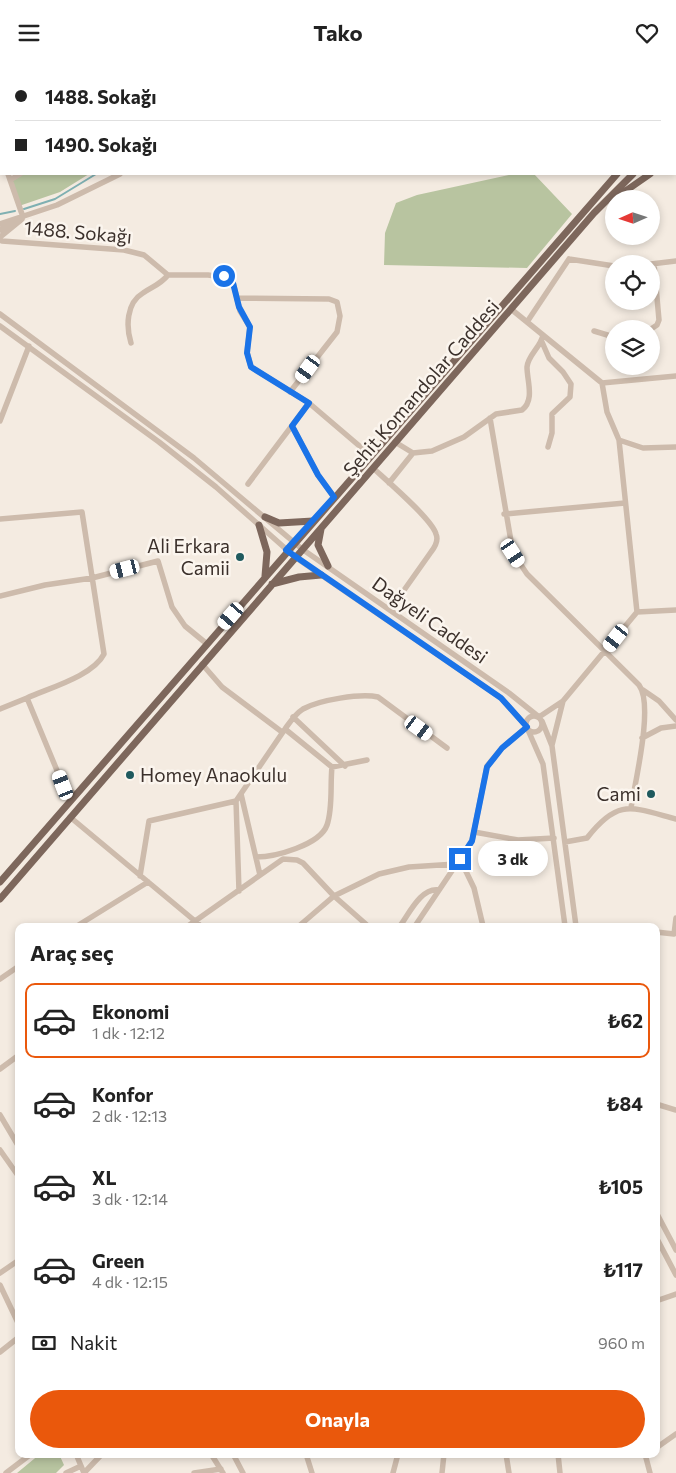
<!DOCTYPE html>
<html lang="tr">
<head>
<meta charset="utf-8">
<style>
  :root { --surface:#fff; --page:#f2f2f2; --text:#222; --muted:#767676; --line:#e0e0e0; --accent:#ea580c }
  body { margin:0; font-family:Commissioner,sans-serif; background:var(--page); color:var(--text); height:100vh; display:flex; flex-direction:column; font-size:19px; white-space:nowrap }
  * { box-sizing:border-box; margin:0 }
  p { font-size:16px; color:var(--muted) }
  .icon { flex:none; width:28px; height:28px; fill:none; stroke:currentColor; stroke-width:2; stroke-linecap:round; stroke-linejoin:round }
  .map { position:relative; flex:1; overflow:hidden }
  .side { position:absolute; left:15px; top:858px; width:645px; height:535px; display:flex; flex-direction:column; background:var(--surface); border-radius:10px; box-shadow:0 2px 8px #0003 }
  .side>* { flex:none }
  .hud { position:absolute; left:0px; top:0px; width:676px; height:110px; box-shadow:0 2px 8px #0003; display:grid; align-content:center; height:110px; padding:0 15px; background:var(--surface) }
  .needle { width:32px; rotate:267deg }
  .buttons { position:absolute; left:605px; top:125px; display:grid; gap:10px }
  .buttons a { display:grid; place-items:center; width:55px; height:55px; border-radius:50%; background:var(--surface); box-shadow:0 2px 8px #0003; font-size:25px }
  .end { position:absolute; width:22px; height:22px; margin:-11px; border:6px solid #1a73e8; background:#fff; box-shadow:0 0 0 2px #fff }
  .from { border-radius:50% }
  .bubble { position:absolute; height:35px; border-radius:18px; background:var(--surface); box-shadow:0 2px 8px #0003; font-size:16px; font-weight:700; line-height:35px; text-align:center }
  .car { position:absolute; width:15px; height:30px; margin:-15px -8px; border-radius:6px; box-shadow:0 0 4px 1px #0007; background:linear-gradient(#fff 24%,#345 0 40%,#fff 0 76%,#345 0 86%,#fff 0) }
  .hud b { display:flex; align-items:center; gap:18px; height:48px; font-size:19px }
  .hud b+b { border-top:1px solid var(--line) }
  .hud i { width:12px; height:12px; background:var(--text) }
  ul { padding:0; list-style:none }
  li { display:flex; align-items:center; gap:15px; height:75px; margin:0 10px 8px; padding:0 5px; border:2px solid transparent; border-radius:10px }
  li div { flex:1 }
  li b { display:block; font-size:19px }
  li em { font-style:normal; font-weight:700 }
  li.on { border-color:var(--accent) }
  li>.icon { width:45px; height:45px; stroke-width:1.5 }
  h2 { padding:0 15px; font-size:22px; line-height:60px }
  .pay { display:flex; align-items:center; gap:12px; height:55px; padding:0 15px; font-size:19px }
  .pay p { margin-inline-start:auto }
  .cta { display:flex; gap:10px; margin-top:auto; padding:10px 15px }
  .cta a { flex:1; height:58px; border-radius:30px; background:var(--accent); color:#fff; font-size:20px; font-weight:700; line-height:58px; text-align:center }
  header { display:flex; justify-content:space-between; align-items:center; height:65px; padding:0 15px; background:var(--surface); font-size:22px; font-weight:700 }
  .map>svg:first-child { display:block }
</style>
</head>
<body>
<header><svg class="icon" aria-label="menu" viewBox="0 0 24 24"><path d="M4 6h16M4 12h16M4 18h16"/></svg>Tako<svg class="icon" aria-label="heart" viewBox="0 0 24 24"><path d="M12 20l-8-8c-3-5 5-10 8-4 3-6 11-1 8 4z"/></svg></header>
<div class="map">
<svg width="676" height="1408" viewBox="0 0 676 1408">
  <rect width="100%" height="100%" fill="#f4ebe1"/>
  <path fill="#b8c4a0" d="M24 109H89L60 127 19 141 12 116Z
    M513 109H534L572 149 527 203 384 200 385 168 396 138 417 130Z
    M40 1389H59L64 1400 56 1408H17Z"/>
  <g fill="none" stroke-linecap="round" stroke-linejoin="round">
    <path stroke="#7fb0b2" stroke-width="2" d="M24 144 55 134 96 109
      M0 149 15 146"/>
    <path stroke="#cdbbac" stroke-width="5.5" d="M3 0V1
      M43 0 45 1
      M207 0V1
      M317 0V1
      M18 1V0
      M83 1V0
      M396 1 414 0
      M0 6H1
      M675 73 676 74
      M0 85H1
      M675 94H676
      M8 109 23 152
      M10 115 20 109
      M0 159 57 140 120 109
      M0 165 13 158
      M0 172 22 154
      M2 176 124 185 144 190 168 210H208L230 213 233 217 240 246 250 262 247 287 251 302 309 338 370 390
      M569 194 614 201
      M651 199 676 196
      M237 233 329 234 337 237 340 251 337 267 290 327
      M511 244 602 318 607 347 619 375 637 547
      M0 249 194 393 302 484 509 628 539 652 563 636 637 547
      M527 257 569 194
      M0 261 159 377 216 422 295 492 501 633 527 662 502 683 487 701 472 776 415 861
      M651 264 657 260 659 255 654 199
      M594 266 614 272
      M542 277 549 293 563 307 571 319 570 332 552 349V368L548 382
      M131 278C126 262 126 238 143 228 152 222 161 219 168 210
      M602 318 676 311
      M490 353 513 488 527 509 639 620C654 640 635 717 631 743
      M0 356 29 281
      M292 361 318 410 334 432
      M619 375 643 383 676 382
      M395 377 413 388 432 386 464 372 496 349 522 345C535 335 527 316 527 302 528 290 541 282 543 270
      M373 403C386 415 432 454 436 469 439 476 435 482 431 487L390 545
      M389 418 413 388
      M248 419 309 338
      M504 449 625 438
      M0 454 82 447 104 589C93 611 49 623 27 633
      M0 531 45 520 92 513 158 496 172 542 185 561 207 579
      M637 547 676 545
      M202 599 222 622 282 667
      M643 625 659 636 676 655
      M0 644 27 633 63 720 76 730
      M526 659a8 8 0 1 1 16 0a8 8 0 1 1-16 0Z
      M293 652 345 701
      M542 656 552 681 576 861
      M285 664C290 657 295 649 303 644 319 635 361 628 378 632L447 683
      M528 665 543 699 565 861
      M642 673 661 663 676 661
      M552 680 563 636
      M241 729 260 810
      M236 736 285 664 332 702 367 695
      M70 752 201 861
      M474 767 518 775 554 773
      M565 777 587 773C618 733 631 742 676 754
      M256 792C275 792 320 780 327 760 333 743 330 720 332 702
      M460 794 474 823 483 861
      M140 811 149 756 236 736 239 826
      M77 861 148 817
      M188 861 283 794 297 795 303 798 334 831 379 809 409 802 456 799
      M299 861 334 831 368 861
      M400 861C409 849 421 822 439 825
      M589 861H613
      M656 867 674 869 676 853
      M0 914 19 901
      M0 1004 19 990
      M656 1039 676 1045
      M0 1050 19 1082
      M0 1085 19 1112
      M656 1147 676 1185
      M656 1172 676 1210
      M0 1208 19 1195
      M0 1220 19 1260
      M656 1236 676 1229
      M0 1287 19 1272
      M656 1383 676 1369
      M76 1389 84 1408
      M211 1389 223 1408
      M233 1389 243 1408
      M306 1389 312 1408
      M506 1389 509 1408
      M558 1389 560 1408
      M645 1389 650 1408
      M6 1408 31 1389
      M66 1408 81 1401
      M84 1408 102 1389
      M194 1408 221 1404
      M393 1408 398 1389
      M442 1408 444 1389"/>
    <path stroke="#7d675c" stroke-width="7" d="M675 41 676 40
      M675 62 676 61
      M614 134 650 109
      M265 452 279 458 313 456
      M259 460 267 487 265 511
      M321 464 318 480 328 501
      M272 519 299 512 321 510
      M0 817 617 109
      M0 834 594 148 633 109"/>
  </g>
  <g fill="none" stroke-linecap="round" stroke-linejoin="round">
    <path stroke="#1a73e8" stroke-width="6" d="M224 211 233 218 239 242 250 262 247 288 251 302 309 338 292 361 318 410 334 432 286 485 501 633 527 662 502 683 487 702 472 776 460 794"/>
  </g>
  <g fill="#1f5a5e" stroke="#fbf5ee" stroke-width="2">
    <circle cx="240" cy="492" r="5"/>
    <circle cx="130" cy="710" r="5"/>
    <circle cx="651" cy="729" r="5"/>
  </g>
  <g text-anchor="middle" stroke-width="5" stroke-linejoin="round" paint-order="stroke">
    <g font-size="19" fill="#3b302b" stroke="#fbf5ee">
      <text transform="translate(78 167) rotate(5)" y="7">1488. Sokağı</text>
      <text transform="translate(421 323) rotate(-49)" y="7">Şehit Komandolar Caddesi</text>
      <text transform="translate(430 555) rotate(35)" y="7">Dağyeli Caddesi</text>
    </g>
    <g font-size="19" fill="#3b302b" stroke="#fbf5ee" text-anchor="end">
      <text x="230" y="488">Ali Erkara<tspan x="230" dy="22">Camii</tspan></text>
      <text x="140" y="717" text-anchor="start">Homey Anaokulu</text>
      <text x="641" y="736">Cami</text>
    </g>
  </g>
</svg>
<div class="buttons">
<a><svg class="needle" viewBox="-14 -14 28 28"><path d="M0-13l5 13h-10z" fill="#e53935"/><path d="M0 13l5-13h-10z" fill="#767676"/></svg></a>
<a><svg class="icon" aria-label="locate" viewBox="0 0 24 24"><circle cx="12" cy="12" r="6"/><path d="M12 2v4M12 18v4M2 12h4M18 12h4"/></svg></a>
<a><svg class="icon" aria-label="layers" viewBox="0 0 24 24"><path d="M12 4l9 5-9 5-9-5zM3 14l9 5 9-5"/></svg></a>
</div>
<i class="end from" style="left:224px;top:211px"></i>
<i class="end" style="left:460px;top:794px"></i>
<div class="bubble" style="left:478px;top:776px;width:70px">3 dk</div>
<i class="car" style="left:308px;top:304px;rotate:216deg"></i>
<i class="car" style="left:513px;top:488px;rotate:147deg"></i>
<i class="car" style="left:125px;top:504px;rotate:256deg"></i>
<i class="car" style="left:231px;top:551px;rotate:221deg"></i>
<i class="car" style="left:616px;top:573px;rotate:218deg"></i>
<i class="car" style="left:419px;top:663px;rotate:126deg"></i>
<i class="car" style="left:63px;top:720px;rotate:339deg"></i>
<div class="hud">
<b><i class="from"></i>1488. Sokağı</b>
<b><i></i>1490. Sokağı</b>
</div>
<section class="side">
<h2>Araç seç</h2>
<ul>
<li class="on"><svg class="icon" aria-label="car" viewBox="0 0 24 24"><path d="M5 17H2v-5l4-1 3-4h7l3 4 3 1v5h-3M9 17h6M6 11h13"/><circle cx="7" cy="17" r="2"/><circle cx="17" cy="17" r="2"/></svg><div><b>Ekonomi</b><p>1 dk · 12:12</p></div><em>₺62</em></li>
<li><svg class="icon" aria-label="car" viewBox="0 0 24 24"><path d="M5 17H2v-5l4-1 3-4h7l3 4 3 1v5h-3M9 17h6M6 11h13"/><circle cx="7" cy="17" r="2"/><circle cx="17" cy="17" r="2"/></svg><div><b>Konfor</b><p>2 dk · 12:13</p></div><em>₺84</em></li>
<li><svg class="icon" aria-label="car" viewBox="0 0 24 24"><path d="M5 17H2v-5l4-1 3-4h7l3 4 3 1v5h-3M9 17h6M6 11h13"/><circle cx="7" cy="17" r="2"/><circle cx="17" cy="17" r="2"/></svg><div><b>XL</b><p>3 dk · 12:14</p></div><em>₺105</em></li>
<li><svg class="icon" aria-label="car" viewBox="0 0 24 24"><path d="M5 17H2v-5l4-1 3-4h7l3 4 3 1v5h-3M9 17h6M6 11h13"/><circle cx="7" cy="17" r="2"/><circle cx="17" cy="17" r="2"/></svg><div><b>Green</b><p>4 dk · 12:15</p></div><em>₺117</em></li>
</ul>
<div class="pay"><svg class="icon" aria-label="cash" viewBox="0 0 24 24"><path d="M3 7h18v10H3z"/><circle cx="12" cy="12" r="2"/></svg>Nakit<p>960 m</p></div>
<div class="cta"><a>Onayla</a></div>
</section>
</div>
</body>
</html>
